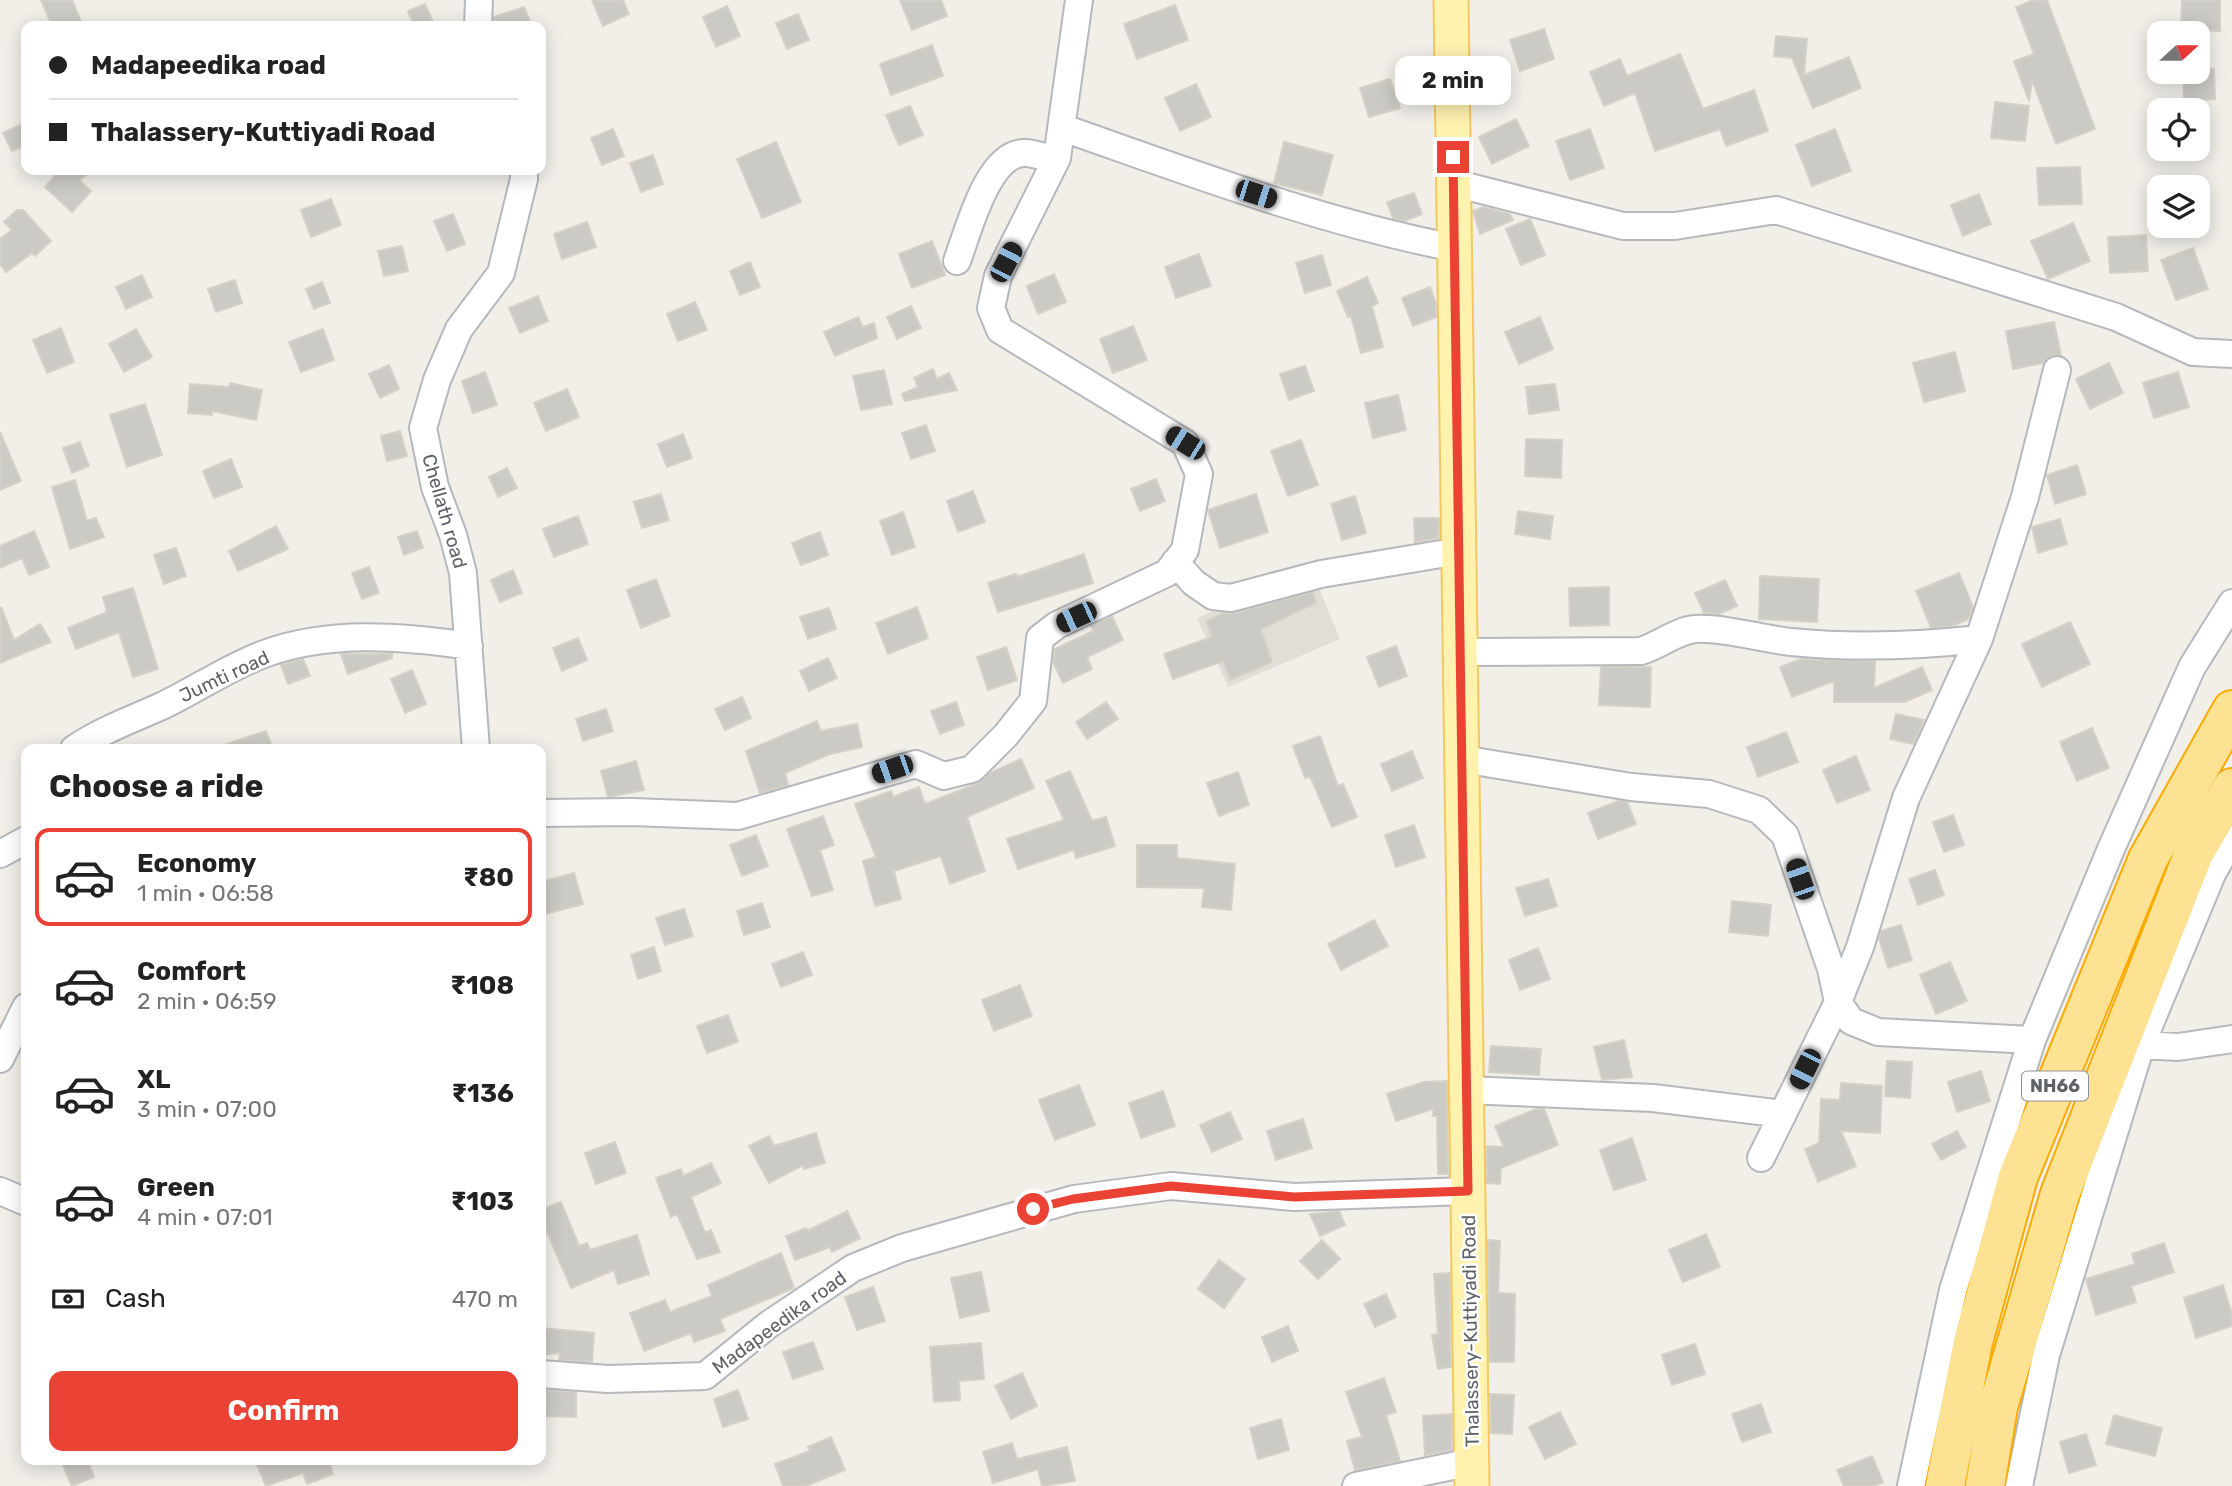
<!DOCTYPE html>
<html lang="en">
<head>
<meta charset="utf-8">
<style>
  :root { --surface:#fff; --page:#f2f2f2; --text:#222; --muted:#767676; --line:#e0e0e0; --accent:#ea4335 }
  body { margin:0; font-family:Rubik,sans-serif; background:var(--page); color:var(--text); height:100vh; display:flex; flex-direction:column; font-size:26px; white-space:nowrap }
  * { box-sizing:border-box; margin:0 }
  p { font-size:23px; color:var(--muted) }
  .icon { flex:none; width:38px; height:38px; fill:none; stroke:currentColor; stroke-width:2; stroke-linecap:round; stroke-linejoin:round }
  .map { position:relative; flex:1; overflow:hidden }
  .details { position:absolute; left:21px; top:744px; width:525px; height:721px; display:flex; flex-direction:column; background:var(--surface); border-radius:14px; box-shadow:0 4px 18px #0003 }
  .details>* { flex:none }
  .hud { position:absolute; left:21px; top:21px; width:525px; height:154px; border-radius:14px; box-shadow:0 4px 18px #0003; display:grid; align-content:center; height:154px; padding:0 28px; background:var(--surface) }
  .needle { width:46px; rotate:69deg }
  .tools { position:absolute; left:2147px; top:21px; display:grid; gap:14px }
  .tools a { display:grid; place-items:center; width:63px; height:63px; border-radius:14px; background:var(--surface); box-shadow:0 4px 18px #0003; font-size:35px }
  .end { position:absolute; width:32px; height:32px; margin:-16px; border:9px solid #ea4335; background:#fff; box-shadow:0 0 0 4px #fff }
  .from { border-radius:50% }
  .bubble { position:absolute; height:49px; border-radius:14px; background:var(--surface); box-shadow:0 4px 18px #0003; font-size:23px; font-weight:700; line-height:49px; text-align:center }
  .car { position:absolute; width:21px; height:42px; margin:-21px -10px; border-radius:9px; box-shadow:0 0 5px 2px #0007; background:linear-gradient(#222 24%,#8ab4d8 0 40%,#222 0 76%,#8ab4d8 0 86%,#222 0) }
  .hud b { display:flex; align-items:center; gap:24px; height:66px; font-size:26px }
  .hud b+b { border-top:2px solid var(--line) }
  .hud i { width:18px; height:18px; background:var(--text) }
  ul { padding:0; list-style:none }
  li { display:flex; align-items:center; gap:21px; height:98px; margin:0 14px 10px; padding:0 14px; border:4px solid transparent; border-radius:14px }
  li div { flex:1 }
  li b { display:block; font-size:26px }
  li em { font-style:normal; font-weight:700 }
  li.on { border-color:var(--accent) }
  li>.icon { width:63px; height:63px; stroke-width:1.5 }
  h2 { padding:0 28px; font-size:32px; line-height:84px }
  .pay { display:flex; align-items:center; gap:18px; height:77px; padding:0 28px; font-size:26px }
  .pay p { margin-inline-start:auto }
  .cta { display:flex; gap:14px; margin-top:auto; padding:14px 28px }
  .cta a { flex:1; height:80px; border-radius:14px; background:var(--accent); color:#fff; font-size:28px; font-weight:700; line-height:80px; text-align:center }
  .map>svg:first-child { display:block }
</style>
</head>
<body>
<div class="map">
<svg width="2232" height="1486" viewBox="0 0 2232 1486">
  <rect width="100%" height="100%" fill="#f1efe8"/>
  <path fill="#e1ded6" d="M1311 569 1340 639 1228 687 1197 618Z"/>
  <path fill="#cccac5" stroke="#d6d1c6" stroke-width="2" d="M41 0H72L83 26H52Z
    M592 0H623L629 14 603 26Z
    M900 0H941L947 16 912 30Z
    M2034 0H2047L2095 129 2056 144 2032 80 2029 101 2014 61 2034 54 2016 7Z
    M2182 0H2220V31L2181 30Z
    M425 4 435 26H414L408 11Z
    M1175 5 1188 40 1137 59 1124 24Z
    M727 6 740 36 716 47 703 17Z
    M524 7 532 26H494V17Z
    M798 14 809 40 787 49 776 23Z
    M1544 29 1554 59 1520 71 1510 40Z
    M1776 36 1807 39 1804 75 1849 57 1861 88 1813 108 1792 58 1774 56Z
    M932 45 943 76 891 95 880 64Z
    M1680 54 1703 109 1754 90 1768 131 1726 146 1720 129 1655 151 1635 93 1604 106 1590 72 1620 59 1627 76Z
    M2198 69H2214L2215 99 2184 101 2183 72Z
    M1390 79 1400 108 1369 117 1360 88Z
    M1196 84 1211 117 1180 131 1165 98Z
    M1995 102 2029 106 2025 141 1991 138Z
    M910 106 923 135 899 145 886 115Z
    M1516 119 1529 146 1492 164 1479 137Z
    M26 122V145L12 151 3 133Z
    M613 129 624 156 602 165 591 138Z
    M1590 129 1604 168 1570 180 1556 141Z
    M1835 129 1851 171 1812 186 1796 145Z
    M776 142 801 202 762 218 737 159Z
    M1284 142 1333 155 1322 195 1274 183Z
    M653 155 663 184 641 192 630 163Z
    M2080 167 2082 204 2039 205 2037 168Z
    M60 170H93L79 180 91 191 72 212 45 187Z
    M1414 193 1422 214 1405 221 1393 218 1387 202Z
    M1979 194 1991 224 1963 236 1951 205Z
    M331 199 341 225 311 237 301 210Z
    M1483 207 1510 214 1513 220 1480 234 1473 211Z
    M17 210H23L51 241 35 256 32 253 6 272 0 264V239L12 230 4 222Z
    M453 214 465 244 447 251 434 221Z
    M1530 219 1545 255 1521 265 1506 229Z
    M587 222 596 247 562 259 554 234Z
    M2073 223 2090 261 2048 279 2031 241Z
    M2146 235 2148 271 2110 273 2108 237Z
    M932 241 945 275 912 288 899 254Z
    M402 246 408 271 384 276 378 251Z
    M2193 248 2208 289 2176 300 2161 260Z
    M1199 254 1211 286 1176 298 1165 267Z
    M1322 255 1331 285 1305 293 1296 263Z
    M750 262 760 287 740 295 730 271Z
    M1054 274 1066 302 1038 314 1027 286Z
    M142 275 152 297 126 309 116 287Z
    M1367 277 1378 303 1372 306 1383 347 1361 353 1351 316 1348 317 1337 291Z
    M235 280 242 303 216 312 208 289Z
    M322 282 330 303 314 309 306 289Z
    M1430 287 1436 304V317L1413 326 1402 298Z
    M538 296 548 321 520 333 509 308Z
    M695 302 707 330 678 341 667 314Z
    M911 306 921 328 897 339 887 317Z
    M858 317 863 327 874 323 877 338 835 356 824 332Z
    M1540 317 1553 349 1519 364 1505 332Z
    M2054 322 2061 355H2052L2043 363 2013 369 2006 331Z
    M1133 326 1147 360 1113 373 1100 339Z
    M61 328 74 362 47 373 33 340Z
    M136 329 152 357 124 372 109 344Z
    M323 329 334 360 301 372 289 342Z
    M1955 352 1965 391 1924 402 1913 363Z
    M2109 363 2123 393 2090 409 2076 379Z
    M389 365 399 389 380 398 369 374Z
    M1305 366 1314 391 1289 400 1280 374Z
    M933 369 937 379 949 373 957 390 905 401 902 394 918 387 914 378Z
    M884 370 892 404 861 410 853 376Z
    M485 372 497 405 473 413 462 381Z
    M2178 372 2189 407 2154 418 2143 383Z
    M230 383 262 390 256 420 212 411V415L188 413 190 384 229 387Z
    M1555 384 1559 410 1529 414 1526 387Z
    M567 389 579 417 546 431 534 403Z
    M1398 395 1406 430 1373 438 1365 403Z
    M145 404 162 455 127 467 110 415Z
    M926 425 935 451 911 459 902 433Z
    M400 431 407 456 387 461 381 436Z
    M0 432 21 481 0 490Z
    M683 434 692 458 667 467 658 444Z
    M1526 439 1562 440 1561 478 1525 476Z
    M1301 440 1318 485 1288 496 1271 451Z
    M80 442 89 466 72 473 63 448Z
    M231 459 242 487 214 498 203 471Z
    M2077 465 2086 494 2055 504 2047 475Z
    M507 468 517 488 498 497 489 477Z
    M1156 479 1165 501 1140 511 1131 489Z
    M75 480 87 521 96 518 104 537 70 549 52 487Z
    M973 491 985 522 958 532 947 501Z
    M661 494 669 520 642 528 634 502Z
    M1256 494 1268 532 1220 548 1208 510Z
    M1355 496 1366 533 1342 540 1331 504Z
    M1518 511 1553 516 1550 539 1515 534Z
    M903 512 915 547 892 555 880 521Z
    M578 516 588 544 554 557 543 529Z
    M1414 518H1439V538L1415 542Z
    M2060 519 2067 544 2038 553 2032 527Z
    M276 526 288 549 238 571 229 551Z
    M34 531 49 567 29 575 22 558 0 568V546Z
    M417 531 423 548 404 555 398 537Z
    M820 532 828 555 801 565 792 543Z
    M176 548 186 576 164 584 154 555Z
    M1084 554 1093 583 998 612 988 583 1016 574 1017 577Z
    M369 567 379 593 362 599 352 573Z
    M513 570 522 593 500 602 491 580Z
    M1959 573 1973 607 1969 619 1952 626 1931 628 1916 591Z
    M1760 576 1819 579 1817 622 1759 619Z
    M656 579 670 616 641 628 627 590Z
    M1725 580 1737 606 1719 614 1704 613 1695 593Z
    M1609 587V625L1570 626 1569 588Z
    M133 588 158 669 133 677 119 632 76 649 68 628 107 612 103 597Z
    M1313 592 1316 603 1261 629 1272 662 1230 680 1223 661 1173 679 1164 654 1212 637 1206 621 1224 613H1235Z
    M1 607 14 640 40 624 51 642 0 663Z
    M917 607 928 638 888 654 876 623Z
    M829 608 836 629 808 639 800 617Z
    M1112 616 1123 640 1087 657 1092 669 1063 683 1053 662 1055 649 1093 631 1091 626Z
    M2070 622 2090 664 2042 687 2022 644Z
    M578 638 587 660 562 671 553 648Z
    M1396 646 1407 676 1379 687 1367 657Z
    M1006 647 1017 680 988 690 977 657Z
    M341 654H392V658L348 674Z
    M828 658 837 678 809 691 800 671Z
    M303 659 310 676 288 684 281 665Z
    M1801 659 1875 661 1874 688 1922 667 1932 690 1905 702H1834V681L1792 697 1780 667Z
    M1601 667H1651L1650 707 1599 705Z
    M412 670 426 704 405 713 391 679Z
    M742 697 751 718 725 730 715 709Z
    M956 702 964 725 940 734 931 711Z
    M1106 702 1118 719 1087 739 1076 722Z
    M606 709 613 731 583 741 576 719Z
    M1896 714 1924 720 1914 744 1890 739Z
    M817 721 821 731 857 724 862 747 830 754 785 773 788 785 760 793 746 751Z
    M2092 728 2109 768 2077 781 2060 742Z
    M266 731 273 749H222L221 746Z
    M1786 732 1798 762 1758 777 1747 747Z
    M1320 736 1338 786 1343 784 1357 817 1332 827 1310 776 1305 778 1293 746Z
    M1412 751 1423 778 1392 791 1381 764Z
    M1856 756 1870 790 1837 803 1823 770Z
    M1021 759 1034 788 967 817 985 871 950 884 941 856 894 871 901 899 875 906 863 861 876 857 855 804 891 791 893 797 919 787 925 804 976 784 990 773Z
    M636 761 644 790 608 797 601 771Z
    M1070 771 1092 821 1106 817 1115 846 1076 858 1074 850 1018 869 1007 839 1064 820 1046 781Z
    M1238 772 1249 805 1219 816 1207 783Z
    M1618 801 1627 802 1636 824 1598 839 1588 813Z
    M1953 815 1964 845 1944 852 1933 822Z
    M823 816 834 845 820 850 833 890 812 896 787 829Z
    M1414 825 1425 857 1396 867 1385 835Z
    M756 835 768 866 742 876 730 845Z
    M1137 845H1177V858L1235 864 1231 910 1202 907 1204 888 1137 887Z
    M1935 870 1944 895 1918 905 1909 879Z
    M574 873 583 904 541 915V882Z
    M1548 879 1557 906 1525 916 1516 888Z
    M1732 901 1771 905 1768 936 1729 932Z
    M762 903 770 927 744 935 737 911Z
    M684 909 693 936 665 945 656 918Z
    M1374 920 1388 946 1341 970 1328 944Z
    M1901 925 1912 960 1888 968 1879 939 1881 931Z
    M654 947 661 971 638 979 631 955Z
    M1538 948 1550 979 1520 990 1509 960Z
    M803 952 812 975 781 987 772 964Z
    M1950 962 1967 1001 1936 1014 1920 975Z
    M1020 985 1032 1016 994 1031 982 1000Z
    M728 1015 738 1042 707 1053 697 1026Z
    M1624 1040 1632 1077 1602 1080 1594 1047Z
    M1491 1046 1541 1049 1539 1075 1489 1072Z
    M1887 1061 1912 1062 1910 1098 1885 1096Z
    M1981 1071 1990 1101 1957 1112 1948 1082Z
    M1447 1081 1448 1174H1438L1437 1116H1433V1109L1396 1121 1387 1094 1424 1082Z
    M1841 1083 1882 1086 1880 1133 1841 1131 1856 1166 1818 1182 1805 1149 1819 1143 1821 1099 1840 1100Z
    M1079 1085 1095 1125 1055 1140 1039 1100Z
    M1163 1091 1175 1126 1141 1138 1129 1103Z
    M1536 1109H1544L1558 1145 1501 1168 1500 1184 1487 1183 1486 1146 1504 1147 1495 1126Z
    M1230 1112 1242 1139 1212 1152 1200 1125Z
    M1303 1119 1312 1148 1276 1160 1267 1131Z
    M1957 1131 1966 1147 1941 1160 1932 1144Z
    M816 1133 825 1163 804 1169 803 1165 769 1183 749 1146 769 1136 774 1146Z
    M1632 1138 1646 1180 1614 1190 1600 1150Z
    M615 1142 626 1173 596 1184 585 1153Z
    M711 1163 721 1183 691 1197 705 1233 711 1230 720 1252 697 1259 677 1214 671 1217 656 1178 681 1169 683 1176Z
    M561 1202 579 1246 587 1243 590 1250 637 1235 649 1274 618 1284 614 1270 571 1288 541 1218V1210Z
    M847 1211 860 1238 832 1252 830 1247 795 1260 786 1236 806 1228 807 1231Z
    M1339 1211 1345 1225 1320 1236 1310 1214Z
    M1706 1234 1720 1267 1683 1282 1669 1250Z
    M1322 1240 1340 1259 1318 1279 1300 1261Z
    M1488 1240 1500 1241 1498 1293 1515 1294 1514 1362H1489Z
    M2164 1243 2174 1272 2131 1286 2136 1302 2096 1315 2086 1279 2135 1264 2132 1254Z
    M781 1253 794 1288 720 1319 725 1331 694 1342 691 1333 644 1351 630 1313 665 1300 670 1312 712 1296 708 1285Z
    M1219 1260 1245 1279 1224 1308 1198 1289Z
    M981 1272 989 1311 960 1318 951 1278Z
    M1450 1273 1451 1367 1438 1369 1432 1335 1438 1334 1434 1274Z
    M2223 1285 2232 1314V1326L2196 1338 2184 1298Z
    M873 1287 885 1321 857 1330 845 1297Z
    M1386 1294 1396 1317 1375 1327 1364 1304Z
    M1288 1326 1298 1351 1272 1362 1262 1337Z
    M541 1328 594 1333 592 1362 559 1360 560 1353 541 1355Z
    M813 1342 823 1369 793 1379 783 1352Z
    M981 1343 984 1379 959 1381 960 1400 934 1402 930 1347Z
    M1695 1344 1705 1374 1672 1385 1662 1355Z
    M1022 1373 1037 1406 1011 1419 995 1386Z
    M1384 1378 1396 1412 1386 1415 1400 1461 1355 1470 1347 1441 1362 1437 1346 1392Z
    M543 1390 576 1392V1417L542 1416Z
    M738 1390 748 1419 723 1427 714 1399Z
    M1490 1394 1514 1395 1512 1434 1491 1433Z
    M1761 1404 1771 1432 1742 1442 1732 1414Z
    M1560 1412 1576 1444 1545 1459 1529 1427Z
    M1452 1414V1450L1425 1455 1423 1416Z
    M2114 1415 2162 1428 2155 1456 2106 1444Z
    M1281 1419 1289 1450 1258 1459 1250 1428Z
    M2086 1434 2096 1465 2069 1473 2060 1442Z
    M831 1437 845 1470 806 1486H783L775 1464 810 1451 808 1447Z
    M1012 1443 1017 1459 1067 1447 1075 1481 1042 1486 1038 1469 993 1483 983 1452Z
    M1872 1456 1883 1482 1874 1486H1844L1837 1470Z
    M75 1460H87L94 1477 72 1486 63 1465Z
    M255 1460H334L329 1462 333 1474 307 1484 303 1473 266 1486Z"/>
  <g fill="none" stroke-linecap="round" stroke-linejoin="round">
    <g stroke="#b5b8bc" stroke-width="30">
      <path id="minor" d="M478 26 479 0
        M1063 128C1192 173 1321 222 1455 248
        M1454 183 1623 226H1675L1776 210 2116 317 2193 352 2232 354
        M957 261C968 232 987 155 1023 153 1033 152 1046 158 1056 160
        M1175 562 1194 583 1213 596 1231 598 1321 574 1459 551
        M1460 652 1641 651C1660 645 1676 631 1695 629 1723 627 1762 639 1791 642 1852 648 1917 646 1979 639
        M74 749C102 730 133 719 164 705 197 689 229 667 264 654 328 630 402 636 469 646
        M476 749 463 573 453 535 435 487 423 428 437 380 459 329 501 273 524 179V170
        M1462 759 1631 787 1709 794 1759 810 1785 835 1831 969 1838 1002 1851 1021 1878 1032 2032 1040
        M541 813 632 812 738 816 916 764 944 776 972 769 1006 735 1033 701 1040 638 1057 625 1167 573 1185 550 1199 474 1185 443 1000 330 991 308 998 276 1057 158 1079 0
        M0 854 26 840
        M2141 1045 2178 1047 2232 1039
        M0 1059 26 1007
        M1466 1090 1653 1098 1783 1114
        M1761 1158 1838 1002 1860 947 1906 798 1979 639 2025 497 2057 370
        M0 1191 26 1202
        M541 1374 608 1379 705 1376 768 1325 853 1268 902 1248 1074 1199 1171 1186 1294 1197 1468 1191
        M1356 1486 1472 1462
        M1911 1486 1953 1290 2032 1040 2111 849 2192 667 2232 603
        M2019 1486 2046 1355 2141 1045 2212 874 2232 838"/>
    </g>
    <g stroke="#f2c960" stroke-width="37">
      <path id="major" d="M1451 0 1472 1486"/>
    </g>
    <g stroke="#f9ab00" stroke-width="42">
      <path id="highway" d="M1945 1486 1973 1342 2018 1177 2148 859 2232 710
        M1985 1486 1998 1407 2060 1194 2194 853 2232 788"/>
    </g>
    <use href="#minor" stroke="#fff" stroke-width="26"/>
    <use href="#major" stroke="#fff2af" stroke-width="33"/>
    <use href="#highway" stroke="#fde293" stroke-width="38"/>
  </g>
  <g fill="none" stroke-linecap="round" stroke-linejoin="round">
    <path stroke="#ea4335" stroke-width="9" d="M1033 1209 1073 1199 1171 1186 1294 1197 1468 1191 1453 157"/>
  </g>
  <g text-anchor="middle" stroke-width="5" stroke-linejoin="round" paint-order="stroke">
    <rect fill="#fff" stroke="#8f9295" stroke-width="2" x="2022" y="1071.5" width="66" height="29" rx="5"/>
    <g font-size="18" font-weight="bold" fill="#5f6368">
      <text x="2055" y="1092">NH66</text>
    </g>
    <g font-size="19" fill="#5f6368" stroke="#fff">
      <text transform="translate(445 511) rotate(74)" y="7">Chellath road</text>
      <text transform="translate(224 676) rotate(-25)" y="7">Jumti road</text>
      <text transform="translate(779 1322) rotate(-36)" y="7">Madapeedika road</text>
      <text transform="translate(1470 1331) rotate(-91)" y="7">Thalassery-Kuttiyadi Road</text>
    </g>
  </g>
</svg>
<div class="tools">
<a><svg class="needle" viewBox="-14 -14 28 28"><path d="M0-13l5 13h-10z" fill="#e53935"/><path d="M0 13l5-13h-10z" fill="#767676"/></svg></a>
<a><svg class="icon" aria-label="locate" viewBox="0 0 24 24"><circle cx="12" cy="12" r="6"/><path d="M12 2v4M12 18v4M2 12h4M18 12h4"/></svg></a>
<a><svg class="icon" aria-label="layers" viewBox="0 0 24 24"><path d="M12 4l9 5-9 5-9-5zM3 14l9 5 9-5"/></svg></a>
</div>
<i class="end from" style="left:1033px;top:1209px"></i>
<i class="end" style="left:1453px;top:157px"></i>
<div class="bubble" style="left:1395px;top:56px;width:116px">2 min</div>
<i class="car" style="left:1256px;top:194px;rotate:108deg"></i>
<i class="car" style="left:1006px;top:262px;rotate:28deg"></i>
<i class="car" style="left:1185px;top:443px;rotate:302deg"></i>
<i class="car" style="left:1076px;top:617px;rotate:245deg"></i>
<i class="car" style="left:892px;top:769px;rotate:251deg"></i>
<i class="car" style="left:1800px;top:879px;rotate:341deg"></i>
<i class="car" style="left:1805px;top:1069px;rotate:206deg"></i>
<div class="hud">
<b><i class="from"></i>Madapeedika road</b>
<b><i></i>Thalassery-Kuttiyadi Road</b>
</div>
<section class="details">
<h2>Choose a ride</h2>
<ul>
<li class="on"><svg class="icon" aria-label="car" viewBox="0 0 24 24"><path d="M5 17H2v-5l4-1 3-4h7l3 4 3 1v5h-3M9 17h6M6 11h13"/><circle cx="7" cy="17" r="2"/><circle cx="17" cy="17" r="2"/></svg><div><b>Economy</b><p>1 min · 06:58</p></div><em>₹80</em></li>
<li><svg class="icon" aria-label="car" viewBox="0 0 24 24"><path d="M5 17H2v-5l4-1 3-4h7l3 4 3 1v5h-3M9 17h6M6 11h13"/><circle cx="7" cy="17" r="2"/><circle cx="17" cy="17" r="2"/></svg><div><b>Comfort</b><p>2 min · 06:59</p></div><em>₹108</em></li>
<li><svg class="icon" aria-label="car" viewBox="0 0 24 24"><path d="M5 17H2v-5l4-1 3-4h7l3 4 3 1v5h-3M9 17h6M6 11h13"/><circle cx="7" cy="17" r="2"/><circle cx="17" cy="17" r="2"/></svg><div><b>XL</b><p>3 min · 07:00</p></div><em>₹136</em></li>
<li><svg class="icon" aria-label="car" viewBox="0 0 24 24"><path d="M5 17H2v-5l4-1 3-4h7l3 4 3 1v5h-3M9 17h6M6 11h13"/><circle cx="7" cy="17" r="2"/><circle cx="17" cy="17" r="2"/></svg><div><b>Green</b><p>4 min · 07:01</p></div><em>₹103</em></li>
</ul>
<div class="pay"><svg class="icon" aria-label="cash" viewBox="0 0 24 24"><path d="M3 7h18v10H3z"/><circle cx="12" cy="12" r="2"/></svg>Cash<p>470 m</p></div>
<div class="cta"><a>Confirm</a></div>
</section>
</div>
</body>
</html>
